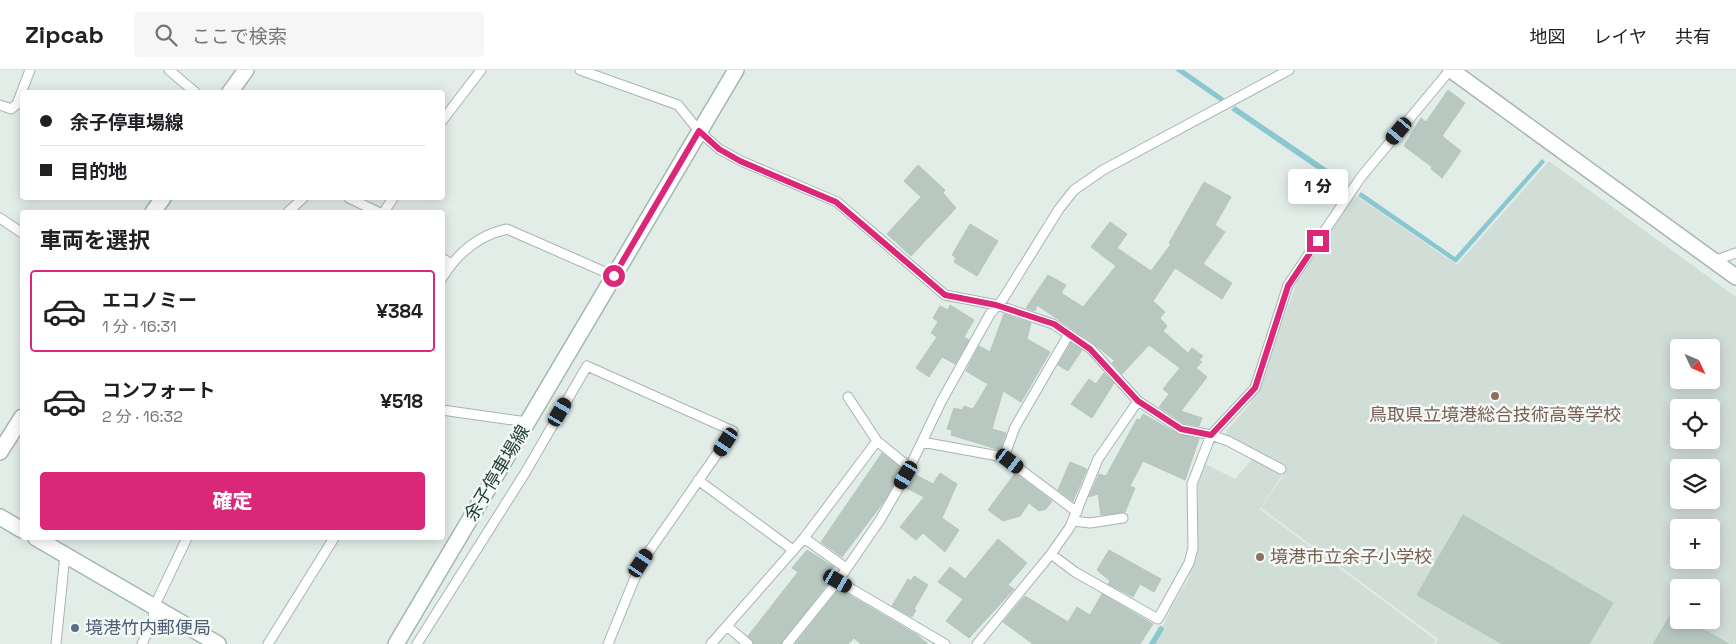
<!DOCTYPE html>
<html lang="ja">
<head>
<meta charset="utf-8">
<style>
  :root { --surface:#fff; --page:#f6f6f6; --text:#202124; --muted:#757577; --line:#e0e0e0; --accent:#db2777 }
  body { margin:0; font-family:"Space Grotesk","Noto Sans JP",sans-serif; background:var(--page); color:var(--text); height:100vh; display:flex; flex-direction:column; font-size:19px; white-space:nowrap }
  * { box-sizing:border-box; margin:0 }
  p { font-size:16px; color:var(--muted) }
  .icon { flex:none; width:28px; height:28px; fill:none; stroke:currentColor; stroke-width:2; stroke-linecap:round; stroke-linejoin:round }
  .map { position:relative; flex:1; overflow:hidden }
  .side { position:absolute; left:20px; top:140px; width:425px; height:330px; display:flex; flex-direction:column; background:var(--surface); border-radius:5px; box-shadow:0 2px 12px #0003 }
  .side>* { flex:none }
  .top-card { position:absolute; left:20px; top:20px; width:425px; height:110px; border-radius:5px; box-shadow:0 2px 12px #0003; display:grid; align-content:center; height:110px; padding:0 20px; background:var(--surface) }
  .needle { width:32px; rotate:134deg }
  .controls { position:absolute; left:1670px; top:269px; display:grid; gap:10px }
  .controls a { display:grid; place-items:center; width:50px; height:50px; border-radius:5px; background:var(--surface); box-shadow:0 2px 12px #0003; font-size:25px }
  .end { position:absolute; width:22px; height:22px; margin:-11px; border:6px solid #db2777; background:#fff; box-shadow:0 0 0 2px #fff }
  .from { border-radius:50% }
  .bubble { position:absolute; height:35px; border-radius:5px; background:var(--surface); box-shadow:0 2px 12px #0003; font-size:16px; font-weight:800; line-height:35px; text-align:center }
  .car { position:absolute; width:15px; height:30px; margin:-15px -8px; border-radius:6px; box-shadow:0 0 4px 1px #0007; background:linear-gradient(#222 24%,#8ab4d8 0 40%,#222 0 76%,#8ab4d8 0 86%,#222 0) }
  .top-card b { display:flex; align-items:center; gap:18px; height:48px; font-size:19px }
  .top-card b+b { border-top:1px solid var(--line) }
  .top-card i { width:12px; height:12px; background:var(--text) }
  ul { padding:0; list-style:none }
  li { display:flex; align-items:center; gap:15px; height:82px; margin:0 10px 8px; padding:0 10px; border:2px solid transparent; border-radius:5px }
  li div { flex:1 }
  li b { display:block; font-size:19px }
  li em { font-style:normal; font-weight:800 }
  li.current { border-color:var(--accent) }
  li>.icon { width:45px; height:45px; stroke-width:1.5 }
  h2 { padding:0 20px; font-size:22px; line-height:60px }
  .button { display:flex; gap:10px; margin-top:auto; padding:10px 20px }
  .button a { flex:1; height:58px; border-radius:5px; background:var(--accent); color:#fff; font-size:20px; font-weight:800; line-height:58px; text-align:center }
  header { display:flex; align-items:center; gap:30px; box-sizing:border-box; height:70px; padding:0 25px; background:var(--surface); border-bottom:1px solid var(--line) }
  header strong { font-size:24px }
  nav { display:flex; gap:28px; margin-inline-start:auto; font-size:18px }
  .search { width:350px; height:45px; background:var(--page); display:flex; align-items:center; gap:12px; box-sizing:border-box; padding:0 18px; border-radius:5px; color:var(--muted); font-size:19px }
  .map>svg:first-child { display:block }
</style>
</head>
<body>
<header>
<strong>Zipcab</strong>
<div class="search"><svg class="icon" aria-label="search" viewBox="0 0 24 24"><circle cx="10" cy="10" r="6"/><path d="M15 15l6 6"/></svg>ここで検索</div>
<nav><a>地図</a><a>レイヤ</a><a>共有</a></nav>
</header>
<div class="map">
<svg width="1736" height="574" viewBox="0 0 1736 574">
  <rect width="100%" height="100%" fill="#e3ede8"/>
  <path fill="#d1ddd7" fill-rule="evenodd" d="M1549 91 1736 227V574H1435L1438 569 1261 438 1287 400 1262 383 1226 366 1227 360 1250 334 1259 317 1297 212 1355 125 1457 195ZM1679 278H1711V310H1679ZM1679 338H1711V370H1679ZM1679 398H1711V430H1679ZM1679 458H1711V490H1679ZM1679 518H1711V550H1679Z
    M1254 387 1282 405 1260 439 1436 570 1433 574H1155L1172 536 1188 510 1198 479V414L1205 394 1235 409Z"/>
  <path fill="#8bc7d1" d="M1175 0H1184L1224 28 1221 32Z
    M1235 36 1345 111 1342 116 1231 40Z
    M1542 89 1545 92 1456 193 1358 126 1361 122 1455 187Z"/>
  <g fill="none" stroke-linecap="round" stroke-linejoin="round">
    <path stroke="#8bc7d1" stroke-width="5.5" d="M1152 574 1161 559"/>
  </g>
  <path fill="#b8c8c1" stroke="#b5c6bf" d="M1448 20 1465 33 1442 66 1461 81 1442 108 1431 99 1432 97 1404 76 1421 48 1426 52Z
    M918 95 945 120 943 123 956 138 911 186 887 164 921 127 904 111Z
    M1204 112 1231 127 1215 155 1225 162 1203 194 1232 213 1222 229 1175 198 1153 231 1165 242 1160 248 1167 256 1163 261 1188 283 1192 278 1203 286 1199 290 1202 292 1196 298 1207 307 1181 341 1202 348 1199 356 1183 353 1159 337 1169 324 1163 319 1180 298 1149 275 1122 304 1112 293 1115 291 1094 274 1037 235 1035 241 1026 238 1048 205 1066 215 1061 223 1083 237 1116 196 1091 177 1110 152 1127 164 1117 178 1151 201 1171 174 1169 173Z
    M970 154 998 171 977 206 954 192 956 188 952 185Z
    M950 235 974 250 964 267 969 270 955 294 942 287 929 307 916 298 937 267 931 263 938 252 933 248 940 236 948 240Z
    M1004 244 1031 253 1027 269 1050 282 1021 332 1003 321 992 359 1006 363 1000 380 951 365 952 360 947 359 954 338 962 340 964 336 973 339 988 314 966 301 979 276 990 282Z
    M1071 273 1082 280 1068 301 1058 295Z
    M1104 303 1114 313 1092 348 1071 334 1089 309 1096 314Z
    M1143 344 1178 364 1199 369 1185 410 1143 391 1130 416 1135 418 1125 442 1101 445 1098 424 1089 427 1099 404 1106 406 1137 349 1140 350Z
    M882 383 902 399 885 430 842 487 821 472Z
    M1070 392 1087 399 1073 431 1058 420Z
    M940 403 957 414 942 448 959 460 945 482 923 463 916 470 900 457 924 427 906 418 914 404 933 414Z
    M1015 403 1052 431 1046 439 1039 441 1029 433 1020 446 1003 451 988 440Z
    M1463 445 1613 533 1589 574H1502L1417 525Z
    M998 469 1027 493 1008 515 1014 519 969 568 946 551 963 529 938 512 950 497 965 509Z
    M807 480 834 497 827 507 831 509 781 574H754L748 566 798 502 792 498Z
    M1109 480 1161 509 1154 522 1140 514 1133 527 1108 514 1110 511 1097 500Z
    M914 506 928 515 914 539 916 540 912 547 892 536 908 509 911 511Z
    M839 519 917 565 928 574H861L854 568 848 574H795Z
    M1102 524 1153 554 1140 574H1033L1003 552 1025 526 1068 552 1077 537 1090 545Z
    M1673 541 1679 545V550H1687L1729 574H1653Z"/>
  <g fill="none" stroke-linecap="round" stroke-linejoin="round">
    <g stroke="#a6b5af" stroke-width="11">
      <path id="lane" d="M169 0 195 22
        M580 0 678 35 699 61 719 79 741 91 837 132 945 225 997 235 1053 254 1091 279 1138 331 1181 359 1211 365 1228 371 1281 399
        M0 35 11 39 17 34 30 0
        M442 51 481 0
        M349 128 378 142
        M288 142 303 128
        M384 142 393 128
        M0 148 22 163
        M442 188 451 194
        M1713 191 1736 183
        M442 208C457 184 479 165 507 159L614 206
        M848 327 877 371 910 398
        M442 340 527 352
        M922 372 1004 387 1077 442
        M1004 387 1015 357 1069 264
        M698 410 793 480
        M1073 451 1090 453 1123 448
        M804 468 846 498
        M1051 484 1075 502 1158 549 1189 493 1193 478 1192 414 1211 365 1255 318 1288 215 1361 107 1450 0
        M838 511 945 574
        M727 556 748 574
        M56 574 65 485
        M142 574 153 549 154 537 187 468
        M268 574 334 468
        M417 574 525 403 587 296 733 361 641 493 608 574
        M711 574 804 468 877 371
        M787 574 838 511 880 450 906 405 941 332 990 244 1003 229 1059 139 1074 120 1103 100 1289 0
        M977 574 1051 484 1070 457 1098 389 1138 331"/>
    </g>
    <g stroke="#a6b5af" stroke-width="18">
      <path id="street" d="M1451 0 1736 207
        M230 22 246 0
        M153 142 163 128
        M0 382 22 347"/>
    </g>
    <g stroke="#a1b8b0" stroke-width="18">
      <path id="secondary" d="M0 447 22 460
        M36 468 218 574
        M396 574 736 0"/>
    </g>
    <use href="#lane" stroke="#fff" stroke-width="9"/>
    <use href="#street" stroke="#fff" stroke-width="15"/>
    <use href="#secondary" stroke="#fff" stroke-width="15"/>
  </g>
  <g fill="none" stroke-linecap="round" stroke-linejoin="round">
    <path stroke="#db2777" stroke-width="6" d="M614 206 699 61 719 79 740 91 836 132 945 225 996 235 1054 254 1090 279 1138 331 1181 359 1211 365 1255 318 1288 216 1318 171"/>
  </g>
  <g fill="#8d6e63" stroke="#f4f9f6" stroke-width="2">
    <circle cx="1495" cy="326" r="5"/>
    <circle cx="1260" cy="487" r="5"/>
  </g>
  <circle fill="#5c6f8a" stroke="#f4f9f6" stroke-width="2" cx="75" cy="558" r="5"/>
  <g text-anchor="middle" stroke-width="5" stroke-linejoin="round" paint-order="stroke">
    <g font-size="18" fill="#785e54" stroke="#f4f9f6">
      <text x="1495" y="351">鳥取県立境港総合技術高等学校</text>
      <text x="1270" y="493" text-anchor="start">境港市立余子小学校</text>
    </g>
    <g font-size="18" fill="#233e37" stroke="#f4f9f6">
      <text transform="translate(497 403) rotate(-59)" y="6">余子停車場線</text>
    </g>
    <g font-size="18" fill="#4e5e75" stroke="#f4f9f6" text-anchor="start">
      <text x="85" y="564">境港竹内郵便局</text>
    </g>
  </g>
</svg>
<div class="controls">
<a><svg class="needle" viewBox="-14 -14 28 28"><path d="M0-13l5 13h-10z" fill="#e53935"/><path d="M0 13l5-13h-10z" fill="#757577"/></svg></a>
<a><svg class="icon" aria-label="locate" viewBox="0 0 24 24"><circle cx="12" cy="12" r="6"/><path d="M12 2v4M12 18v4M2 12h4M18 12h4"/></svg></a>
<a><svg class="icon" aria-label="layers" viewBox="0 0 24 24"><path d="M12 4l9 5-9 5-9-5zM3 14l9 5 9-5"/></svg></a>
<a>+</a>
<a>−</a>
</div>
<i class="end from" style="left:614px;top:206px"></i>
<i class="end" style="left:1318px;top:171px"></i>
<div class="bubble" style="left:1288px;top:99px;width:60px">1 分</div>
<i class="car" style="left:1399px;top:61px;rotate:220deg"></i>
<i class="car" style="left:560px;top:342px;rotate:30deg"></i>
<i class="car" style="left:726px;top:372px;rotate:213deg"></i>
<i class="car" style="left:1010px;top:391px;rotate:127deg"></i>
<i class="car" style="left:906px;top:405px;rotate:210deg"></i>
<i class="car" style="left:641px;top:493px;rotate:34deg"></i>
<i class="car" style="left:838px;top:511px;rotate:120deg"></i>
<div class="top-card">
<b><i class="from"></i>余子停車場線</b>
<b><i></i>目的地</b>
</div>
<section class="side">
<h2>車両を選択</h2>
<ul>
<li class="current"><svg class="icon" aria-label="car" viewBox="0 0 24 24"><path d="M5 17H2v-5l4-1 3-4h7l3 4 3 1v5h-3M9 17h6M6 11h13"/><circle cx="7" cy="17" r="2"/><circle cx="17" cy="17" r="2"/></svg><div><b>エコノミー</b><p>1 分 · 16:31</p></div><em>¥384</em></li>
<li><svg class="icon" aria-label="car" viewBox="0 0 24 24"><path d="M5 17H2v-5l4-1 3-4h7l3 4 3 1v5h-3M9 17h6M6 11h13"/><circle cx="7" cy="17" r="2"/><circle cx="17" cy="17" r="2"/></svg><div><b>コンフォート</b><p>2 分 · 16:32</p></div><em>¥518</em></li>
</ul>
<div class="button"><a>確定</a></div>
</section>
</div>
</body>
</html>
